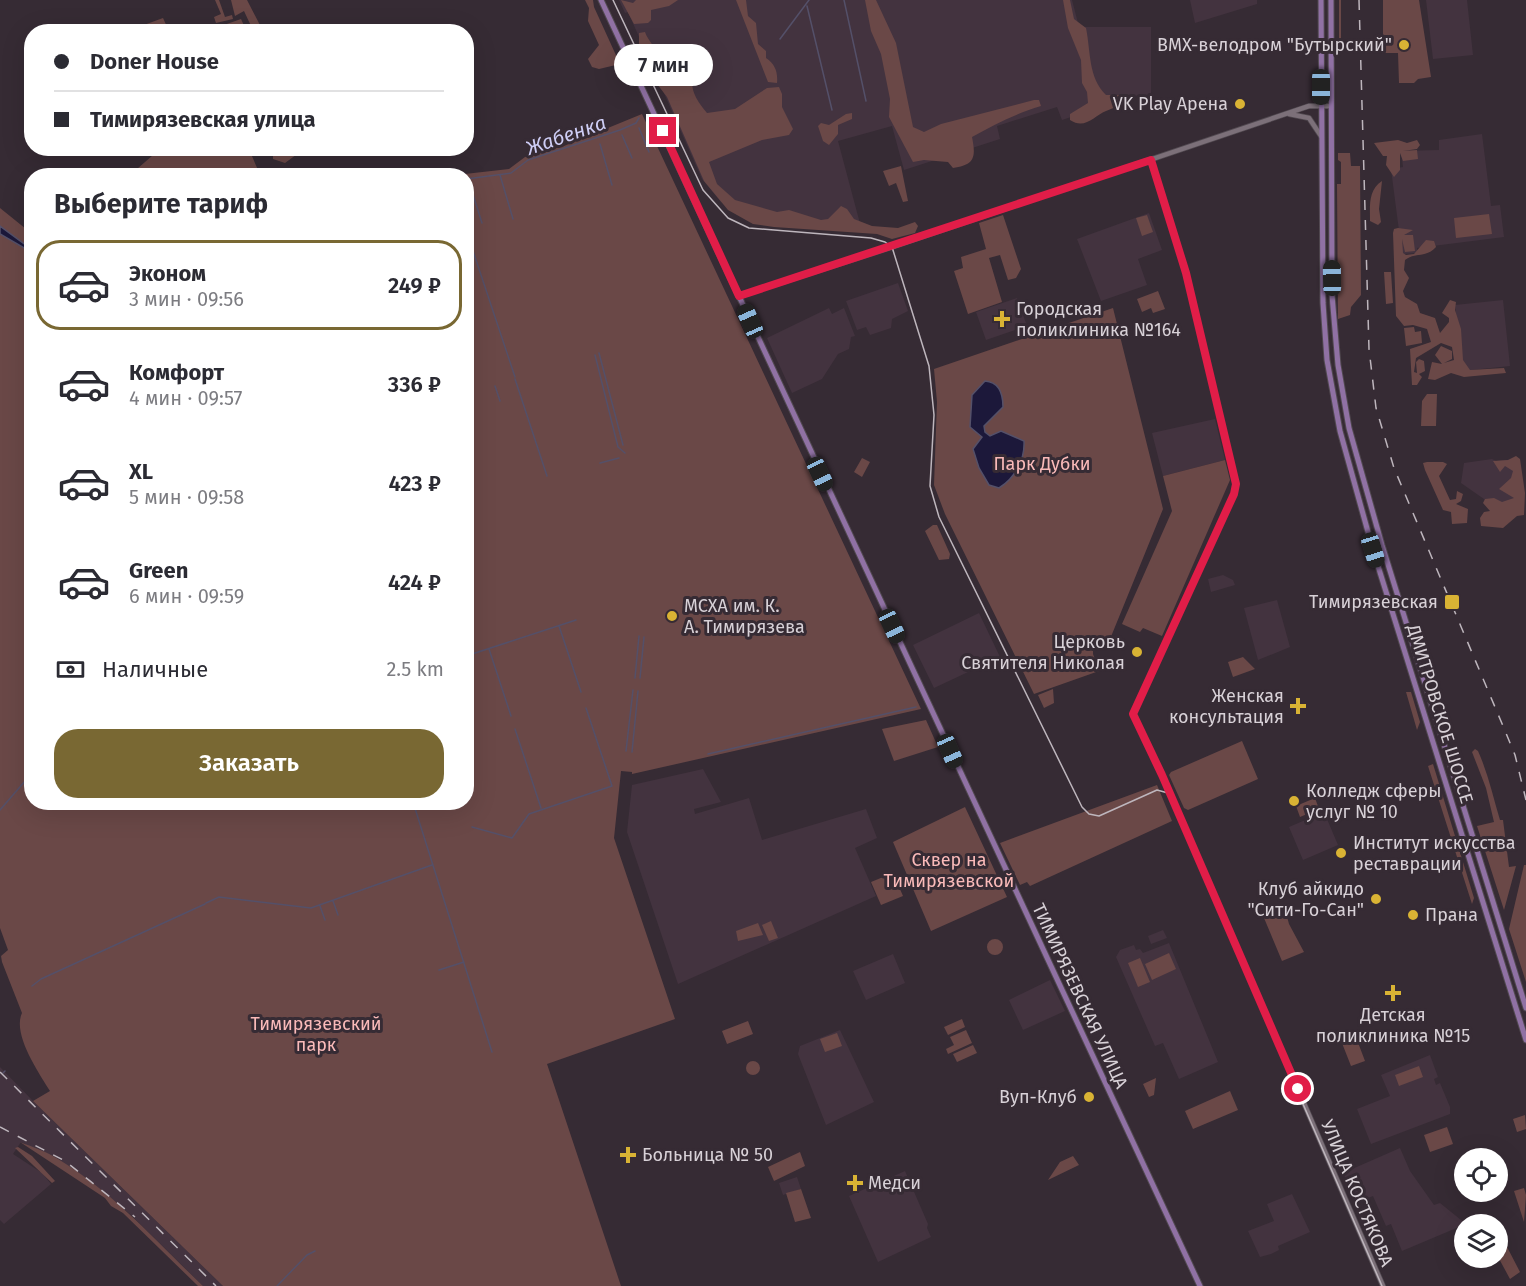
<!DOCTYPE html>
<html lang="ru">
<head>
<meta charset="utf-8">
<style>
  :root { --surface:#fff; --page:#f2f2f3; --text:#2b2b33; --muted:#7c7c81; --line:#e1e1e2; --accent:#796833 }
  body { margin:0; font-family:"Fira Sans",sans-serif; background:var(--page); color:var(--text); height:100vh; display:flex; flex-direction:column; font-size:22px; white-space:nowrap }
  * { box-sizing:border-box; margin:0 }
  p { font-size:20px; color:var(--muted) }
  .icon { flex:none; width:33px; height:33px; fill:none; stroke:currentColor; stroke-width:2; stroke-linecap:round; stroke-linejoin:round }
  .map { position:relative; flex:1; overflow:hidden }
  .details { position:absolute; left:24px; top:168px; width:450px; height:642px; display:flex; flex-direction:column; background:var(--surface); border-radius:24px; box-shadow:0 6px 24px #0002 }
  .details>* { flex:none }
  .top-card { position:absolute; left:24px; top:24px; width:450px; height:132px; border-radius:24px; box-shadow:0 6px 24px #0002; display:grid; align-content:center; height:132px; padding:0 30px; background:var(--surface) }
  .fabs { position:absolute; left:1454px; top:1148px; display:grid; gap:12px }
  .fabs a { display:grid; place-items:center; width:54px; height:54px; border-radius:50%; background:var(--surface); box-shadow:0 6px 24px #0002; font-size:30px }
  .end { position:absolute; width:27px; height:27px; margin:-14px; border:8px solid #e11d48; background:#fff; box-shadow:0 0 0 3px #fff }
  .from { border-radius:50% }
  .bubble { position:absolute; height:42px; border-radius:21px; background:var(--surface); box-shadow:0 6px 24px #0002; font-size:20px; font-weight:600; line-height:42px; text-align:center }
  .car { position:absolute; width:18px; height:36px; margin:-18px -9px; border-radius:8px; box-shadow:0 0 4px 2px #0007; background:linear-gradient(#222 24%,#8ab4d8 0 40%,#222 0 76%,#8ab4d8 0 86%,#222 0) }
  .top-card b { display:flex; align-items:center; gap:21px; height:57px; font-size:22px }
  .top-card b+b { border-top:2px solid var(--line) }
  .top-card i { width:15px; height:15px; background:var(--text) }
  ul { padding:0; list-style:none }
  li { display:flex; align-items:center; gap:18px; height:90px; margin:0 12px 9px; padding:0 18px; border:3px solid transparent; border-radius:24px }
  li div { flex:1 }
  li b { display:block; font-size:22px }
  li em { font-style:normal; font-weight:600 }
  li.current { border-color:var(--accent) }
  li>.icon { width:54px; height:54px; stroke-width:1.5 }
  h2 { padding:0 30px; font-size:27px; line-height:72px }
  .pay { display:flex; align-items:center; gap:15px; height:66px; padding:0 30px; font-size:22px }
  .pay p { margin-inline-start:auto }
  .button { display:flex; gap:12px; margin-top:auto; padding:12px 30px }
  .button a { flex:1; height:69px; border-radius:24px; background:var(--accent); color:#fff; font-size:24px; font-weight:600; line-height:69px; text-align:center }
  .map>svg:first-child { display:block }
</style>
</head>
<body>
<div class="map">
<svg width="1526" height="1286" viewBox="0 0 1526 1286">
  <rect width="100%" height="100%" fill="#362b34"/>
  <path fill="#43333f" d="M619 0H1072L1079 27H1151V96L1095 95 1098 108 1062 120 1057 107 997 126 1000 139 904 170 892 126 838 141 862 231 736 214 721 202 702 179 628 12 625 13Z
    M1190 0H1257V4L1195 23Z
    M1426 0H1467L1473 55 1433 59Z
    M1482 134 1491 206 1500 205 1504 237 1417 248V253L1402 254 1391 169 1403 167 1401 151 1439 150V140Z
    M1149 213 1162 250 1138 259 1147 285 1101 301 1077 239Z
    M898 283 908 311 892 319 891 328 870 335 866 327 857 330 846 301Z
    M1017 298 1027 326 986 340 976 312Z
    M1503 300 1510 366 1462 371 1455 305Z
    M829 308 832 314 844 308 855 336 851 337 849 349 838 354 822 379 792 393 767 338Z
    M1215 419 1225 460 1163 476 1152 433Z
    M1492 459 1496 461 1517 459 1522 504 1494 506 1461 483 1464 463Z
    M1223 575 1233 580 1235 585 1211 592 1208 579Z
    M1277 600 1290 647 1258 660 1244 608Z
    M979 613 1000 657 934 688 913 645Z
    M703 769 721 802 694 809 695 814 749 798 762 840 866 809 877 838 855 848 876 896 678 984 627 832 632 785Z
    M1324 812 1338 845 1303 860 1289 827Z
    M1163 930 1167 938 1151 944 1148 936Z
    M1169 943 1218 1062 1179 1079 1163 1043 1155 1046 1116 957 1120 950 1134 945 1136 950 1140 949 1143 953Z
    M893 954 905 983 866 1000 853 971Z
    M1050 980 1065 1011 1023 1030 1009 1000Z
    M840 1030 874 1102 826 1125 798 1054 800 1046Z
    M1430 1055 1438 1077 1434 1079 1436 1085 1440 1083 1450 1107V1114L1371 1144 1357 1109 1390 1096 1381 1075Z
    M0 1067 33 1101 223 1286H203L131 1215 83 1176 21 1142 13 1154 42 1173 51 1184 4 1224 0 1220Z
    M1400 1148 1410 1171 1434 1205 1440 1203 1466 1224 1402 1251 1391 1224 1386 1226 1373 1196 1356 1203 1343 1173Z
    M905 1171 928 1224 927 1228 931 1237 878 1262 849 1196Z
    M797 1177 801 1189 783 1195 779 1183Z
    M1292 1194 1310 1232 1278 1246 1279 1250 1271 1254 1260 1257 1248 1231 1274 1221 1267 1204Z"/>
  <path fill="#6a4847" d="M215 0H219L225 17 232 15 233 19 216 23 214 17 221 14Z
    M231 0H247L262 29 251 26 244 11 235 16Z
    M585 0H593L594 7 620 64 599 69 592 67 588 59 599 45 588 21 589 8Z
    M621 0 633 3 636 0H678L669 6 651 10V20L648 23 634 24Z
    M736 0H746L748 16 756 23 758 44 766 51V58C775 64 778 72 777 83L768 82Z
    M865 0H876L896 43 913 127 924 132 941 124 1034 100H1039L1041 106C1015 114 995 124 972 137 976 157 975 165 953 168L948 162 924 160 913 162 889 117 890 99 881 54 871 31Z
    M1063 0H1070L1074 19 1086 28C1091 53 1088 77 1106 95H1123L1128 100C1120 107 1115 107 1106 111 1094 116 1085 130 1070 120V114L1088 103 1087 92 1082 83 1081 60 1068 28Z
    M1339 0H1341V51H1339Z
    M1383 0H1419L1431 77 1418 79 1414 83H1399L1398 53H1383Z
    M163 18 169 31H130L133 29Z
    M241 19 246 30 221 31V26Z
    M645 32C648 41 655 46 658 54 662 64 663 73 670 83L676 76 682 78 688 76 692 78C691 93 698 102 707 113L735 109 767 88 779 87 782 94V107L793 129 789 135 762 140 709 162 717 184 735 200 777 212 789 210 821 220 828 219 841 206 847 209 854 219 872 226 898 228 915 222 918 226 915 233 892 239 877 234 774 227 753 224 728 210 704 181 667 97 654 80 647 62 643 57 639 48V33Z
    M852 113V119L838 125V134L829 145 823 141 818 126 821 123 829 125 846 114Z
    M642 114 921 709 632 774V772L621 771 614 838 675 1019 547 1064 621 1286H223L33 1101 50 1091C39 1073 12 1034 22 1013L2 962 1 956 8 950 0 928V208L31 233 32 802H466V176L456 175 509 169 525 157 564 146Z
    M1398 140 1407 143 1417 140 1420 145 1417 149 1403 151 1417 150 1418 159 1403 161 1400 153V170L1394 177 1386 165 1387 156H1383L1374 143Z
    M160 149H249L260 175H130Z
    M273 149V148L304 149 285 163 273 159Z
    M1338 153H1350L1351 166H1360L1361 295 1351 307 1350 315 1338 319 1337 184H1341V162L1338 160Z
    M901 166 908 201 903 202 896 183 889 186 883 171Z
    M1382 181 1379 209 1381 222 1378 225 1370 221C1370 206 1368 190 1382 181Z
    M1489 214 1492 234 1456 238 1454 218Z
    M1003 215 1021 269 1016 278 1008 280 1000 255 989 258 1002 302 968 314 954 271 963 268 961 257 986 249 979 223Z
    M1147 215 1153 232 1142 236 1136 218Z
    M1398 228 1413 230 1404 235H1413L1415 251 1405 252 1402 239 1403 253 1406 255 1414 254 1426 240 1434 241 1436 247C1427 258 1415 252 1405 260L1404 270 1409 278 1403 291 1405 297 1417 304 1420 313 1435 318 1440 333 1449 322V318L1442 313 1450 300 1456 302 1455 310 1461 329 1463 360 1470 370 1504 368 1506 373 1464 377 1451 373 1435 380 1428 379 1432 362 1442 364 1435 355 1441 346 1452 351V359L1444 363 1454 360 1452 347 1441 343 1416 358 1414 372 1417 373 1416 362 1419 359 1424 361 1425 371 1419 374 1422 377 1417 385H1412L1410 349 1431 342 1427 329 1413 325 1404 326 1396 316 1393 233 1394 229Z
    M1384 272H1391L1393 303 1386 304Z
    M1158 291 1165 309 1153 313 1151 308 1142 312 1137 299Z
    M1113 308 1163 509 1108 644 1100 643 1093 648V654L1099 671 1034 694 945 514 934 485 937 402 934 369Z
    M1414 327 1415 332 1421 331 1422 343 1406 346 1404 328Z
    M1427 394H1437L1436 426H1421L1422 401Z
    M1516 456 1520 459 1525 493 1524 515 1517 516 1503 528 1481 526 1480 518 1484 512 1490 511 1483 503 1485 499 1494 498 1502 502 1514 498 1499 489 1511 478 1513 471 1505 466 1500 472 1493 461 1508 460Z
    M862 458 870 462 862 477 854 472Z
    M1225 460 1230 480 1162 636 1143 628 1140 632 1122 624 1172 511 1163 476Z
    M1427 462H1443L1447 464 1439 476 1450 500 1456 499 1457 491 1463 494 1461 501 1456 504 1468 509 1467 523 1452 524 1451 512 1443 510 1425 470 1423 463Z
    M933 525H937L950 554 949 559 939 560 925 531Z
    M1243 657 1255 669 1233 677 1228 662Z
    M1053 689 1054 703 1044 708 1038 695Z
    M1406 692H1411L1420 722 1417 730Z
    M926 720 938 747 894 761 882 729Z
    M1242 741 1258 779 1188 810 1184 808 1169 775 1171 772Z
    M1475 749 1478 751C1488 773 1493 797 1500 820H1503L1509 867 1516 866 1504 910 1477 826 1494 822 1486 788 1472 752Z
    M1433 764 1474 898 1472 904 1428 766Z
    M1157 785 1172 821 1030 886 1027 882 1020 885 1000 843Z
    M1315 798 1319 809 1300 817 1296 806Z
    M965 807 1007 897 931 931 893 842Z
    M1524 865H1526V982L1509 929Z
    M893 873 903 896 881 905 871 882Z
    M1285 909 1289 924 1304 952 1282 961 1264 918Z
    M771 921 778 938 769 941 762 925Z
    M758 923 763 935 738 941 736 931Z
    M987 947a8 8 0 1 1 16 0a8 8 0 1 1-16 0Z
    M1169 953 1176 969 1152 980 1145 964Z
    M1140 958 1150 982 1138 987 1128 963Z
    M962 1019 965 1027 948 1035 944 1027Z
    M748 1021 753 1034 727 1044 722 1031Z
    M966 1030 972 1043 948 1054 946 1049 954 1045 950 1037Z
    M1354 1032 1365 1061 1351 1066 1340 1038Z
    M837 1033 842 1046 825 1052 820 1039Z
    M973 1045 977 1053 957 1062 953 1054Z
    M746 1068a7 7 0 1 1 14 0a7 7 0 1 1-14 0Z
    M1419 1066 1423 1077 1399 1086 1395 1075Z
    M1156 1078 1154 1095 1149 1097 1143 1084Z
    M1230 1091 1238 1110 1193 1129 1185 1111Z
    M1525 1115 1526 1129 1517 1132 1513 1119Z
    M1447 1127 1453 1144 1430 1152 1424 1135Z
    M20 1142C33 1147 47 1152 58 1159 113 1192 157 1242 203 1286H198L123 1213 111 1206 105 1198Z
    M18 1147 32 1156 55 1181 52 1183 15 1148Z
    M800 1152 805 1166 774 1181 768 1167Z
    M1073 1156 1079 1165 1048 1180 1060 1162Z
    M1524 1188 1526 1195 1524 1222 1514 1191Z
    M801 1189 811 1218 795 1222 786 1193Z
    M1506 1245 1520 1272 1510 1279 1497 1255V1249Z"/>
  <path fill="#1c183a" stroke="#545069" stroke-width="1.5" d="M0 226 31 249V252L0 234Z
    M985 381C1000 382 1003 395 1003 407L984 426 985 432 990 436 1001 431 1024 441C1025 460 1015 478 999 488L989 485 979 468 973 449 982 437 970 427 972 395Z"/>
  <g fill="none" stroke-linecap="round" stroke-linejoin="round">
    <path stroke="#545069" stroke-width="1.5" d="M844 0 866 101
      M807 6 832 110
      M780 39 809 0
      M639 128 649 152
      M622 135 632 158
      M600 144 612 185
      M500 175 513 219
      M466 179 511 173 528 160 620 130 636 123 639 118
      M468 179 482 223
      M466 230 515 377
      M599 353 623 445
      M595 355 618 447 625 453
      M515 379 547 476
      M495 386 500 401
      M600 463 619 458
      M559 626 581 692
      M489 649 511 716
      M466 656 576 620
      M635 678 639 636
      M640 678 644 637
      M515 729 541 808
      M626 751 633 690
      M632 752 638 691
      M708 754 916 707
      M413 802 492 1052
      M0 810 32 773
      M472 827 512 838 529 814 612 786 586 708
      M333 901 338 915
      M206 903 219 897 311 908 432 865
      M320 906 325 920
      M439 970 464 962
      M32 986 41 979 205 904
      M3 1073 5 1071
      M277 1286 307 1255 315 1251"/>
    <g stroke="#514950" stroke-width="6">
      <path id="minor" d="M1289 114 1309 118 1321 136
        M1151 160 1186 273 1236 484 1234 494 1133 714 1162 775 1383 1286
        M739 296 895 246 1309 106H1331"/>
    </g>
    <g stroke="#514950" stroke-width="7">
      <path id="major" d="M601 0 1200 1286
        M1321 0 1323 303 1327 360 1340 431 1373 550 1526 1040
        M1331 0 1332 295 1338 365 1349 428 1382 545 1526 1008"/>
    </g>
    <use href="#minor" stroke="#7c7079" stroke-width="4.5"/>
    <use href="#major" stroke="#9071a4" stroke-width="5"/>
    <path stroke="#beb6bd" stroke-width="1.5" d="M613 0 703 190 728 218 749 228 871 238 885 242 892 247 929 366 934 415 930 486 939 517 1082 807 1089 814 1099 816 1157 790 1168 793 1382 1286"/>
    <path stroke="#beb6bd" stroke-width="1.5" stroke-dasharray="10 10" stroke-linecap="butt" d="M1359 0 1369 349 1376 408 1394 468 1503 726 1515 755 1526 800
      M0 1072 216 1286
      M0 1127 65 1161 135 1217"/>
  </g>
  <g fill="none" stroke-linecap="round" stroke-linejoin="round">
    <path stroke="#e11d48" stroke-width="8" d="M663 131 739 296 1151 160 1186 273 1236 484 1234 494 1133 714 1162 775 1298 1089"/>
  </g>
  <g fill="#d9b334" stroke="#362b34" stroke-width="2">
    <circle cx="1404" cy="45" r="6"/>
    <circle cx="1240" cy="104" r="6"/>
    <path d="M999 310h6v6h6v6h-6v6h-6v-6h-6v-6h6z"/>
    <rect x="1444" y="594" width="16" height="16" rx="3"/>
    <circle cx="672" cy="616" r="6"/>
    <circle cx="1137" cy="652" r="6"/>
    <path d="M1295 697h6v6h6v6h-6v6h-6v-6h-6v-6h6z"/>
    <circle cx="1294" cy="801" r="6"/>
    <circle cx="1341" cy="853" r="6"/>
    <circle cx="1376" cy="899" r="6"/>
    <circle cx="1413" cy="915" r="6"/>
    <path d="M1390 984h6v6h6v6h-6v6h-6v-6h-6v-6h6z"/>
    <circle cx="1089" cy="1097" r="6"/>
    <path d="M625 1146h6v6h6v6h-6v6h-6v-6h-6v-6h6z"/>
    <path d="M852 1174h6v6h6v6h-6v6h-6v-6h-6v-6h6z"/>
  </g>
  <g text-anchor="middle" stroke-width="6" stroke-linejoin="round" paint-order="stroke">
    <g font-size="18" fill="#d8d1d7" stroke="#362b34" text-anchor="end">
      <text x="1392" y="51">BMX-велодром "Бутырский"</text>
      <text x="1228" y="110">VK Play Арена</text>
      <text x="1016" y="315" text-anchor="start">Городская<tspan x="1016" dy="21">поликлиника №164</tspan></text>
      <text x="1438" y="608">Тимирязевская</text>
      <text x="684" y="612" text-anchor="start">МСХА им. К.<tspan x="684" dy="21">А. Тимирязева</tspan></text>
      <text x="1125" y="648">Церковь<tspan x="1125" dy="21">Святителя Николая</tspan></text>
      <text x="1284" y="702">Женская<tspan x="1284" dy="21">консультация</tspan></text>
      <text x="1306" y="797" text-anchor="start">Колледж сферы<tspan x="1306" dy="21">услуг № 10</tspan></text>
      <text x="1353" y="849" text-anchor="start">Институт искусства<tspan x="1353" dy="21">реставрации</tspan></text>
      <text x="1364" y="895">Клуб айкидо<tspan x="1364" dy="21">"Сити-Го-Сан"</tspan></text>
      <text x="1425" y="921" text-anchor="start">Прана</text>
      <text x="1393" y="1021" text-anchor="middle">Детская<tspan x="1393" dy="21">поликлиника №15</tspan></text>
      <text x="1077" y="1103">Вуп-Клуб</text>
      <text x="642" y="1161" text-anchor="start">Больница № 50</text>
      <text x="868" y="1189" text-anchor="start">Медси</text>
    </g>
    <g font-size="18" fill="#fabab9" stroke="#362b34">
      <text x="1042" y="470">Парк Дубки</text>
      <text x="949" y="866">Сквер на<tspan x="949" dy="21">Тимирязевской</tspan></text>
      <text x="316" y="1030">Тимирязевский<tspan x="316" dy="21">парк</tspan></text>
    </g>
    <g font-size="18" fill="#d8d1d7" stroke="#362b34">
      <text transform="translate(1440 714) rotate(73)" y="6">ДМИТРОВСКОЕ ШОССЕ</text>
      <text transform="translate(1080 996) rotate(65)" y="6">ТИМИРЯЗЕВСКАЯ УЛИЦА</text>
      <text transform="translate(1357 1193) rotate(67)" y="6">УЛИЦА КОСТЯКОВА</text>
    </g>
    <g font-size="20" font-style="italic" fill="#cecdf5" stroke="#362b34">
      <text transform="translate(566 135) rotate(-19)" y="7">Жабенка</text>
    </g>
  </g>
</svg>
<div class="fabs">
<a><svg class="icon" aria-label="locate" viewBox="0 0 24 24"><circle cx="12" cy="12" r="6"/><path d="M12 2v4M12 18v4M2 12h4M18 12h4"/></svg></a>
<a><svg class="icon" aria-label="layers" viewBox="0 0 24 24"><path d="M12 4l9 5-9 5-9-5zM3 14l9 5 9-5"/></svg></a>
</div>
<i class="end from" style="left:1298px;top:1089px"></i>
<i class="end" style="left:663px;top:131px"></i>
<div class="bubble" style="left:614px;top:44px;width:99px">7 мин</div>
<i class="car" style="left:1321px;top:87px;rotate:180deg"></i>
<i class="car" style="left:1332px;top:278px;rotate:359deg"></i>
<i class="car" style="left:750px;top:321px;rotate:336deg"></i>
<i class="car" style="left:820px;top:474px;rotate:155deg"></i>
<i class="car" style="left:1373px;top:550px;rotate:163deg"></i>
<i class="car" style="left:892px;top:626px;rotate:155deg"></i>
<i class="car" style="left:950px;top:751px;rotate:156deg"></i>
<div class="top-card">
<b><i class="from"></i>Doner House</b>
<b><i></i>Тимирязевская улица</b>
</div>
<section class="details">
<h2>Выберите тариф</h2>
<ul>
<li class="current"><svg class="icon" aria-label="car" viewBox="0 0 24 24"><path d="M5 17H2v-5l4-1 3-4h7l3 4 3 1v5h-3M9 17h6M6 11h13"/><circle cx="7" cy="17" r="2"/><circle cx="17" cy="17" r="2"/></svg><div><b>Эконом</b><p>3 мин · 09:56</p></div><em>249 ₽</em></li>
<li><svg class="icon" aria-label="car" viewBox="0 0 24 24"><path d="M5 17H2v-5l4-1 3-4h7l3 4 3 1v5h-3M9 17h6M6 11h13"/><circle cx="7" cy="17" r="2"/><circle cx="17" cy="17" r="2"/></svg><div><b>Комфорт</b><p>4 мин · 09:57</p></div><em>336 ₽</em></li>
<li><svg class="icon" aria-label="car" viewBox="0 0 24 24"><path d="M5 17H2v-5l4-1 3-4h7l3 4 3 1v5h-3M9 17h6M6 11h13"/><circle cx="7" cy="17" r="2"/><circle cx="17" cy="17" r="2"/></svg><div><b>XL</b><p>5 мин · 09:58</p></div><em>423 ₽</em></li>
<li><svg class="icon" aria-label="car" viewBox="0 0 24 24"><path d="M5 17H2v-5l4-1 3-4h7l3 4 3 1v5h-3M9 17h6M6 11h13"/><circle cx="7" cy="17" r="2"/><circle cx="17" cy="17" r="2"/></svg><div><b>Green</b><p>6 мин · 09:59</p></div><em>424 ₽</em></li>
</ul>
<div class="pay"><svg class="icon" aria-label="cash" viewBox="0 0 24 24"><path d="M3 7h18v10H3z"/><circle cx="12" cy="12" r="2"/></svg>Наличные<p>2.5 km</p></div>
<div class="button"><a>Заказать</a></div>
</section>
</div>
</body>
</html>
